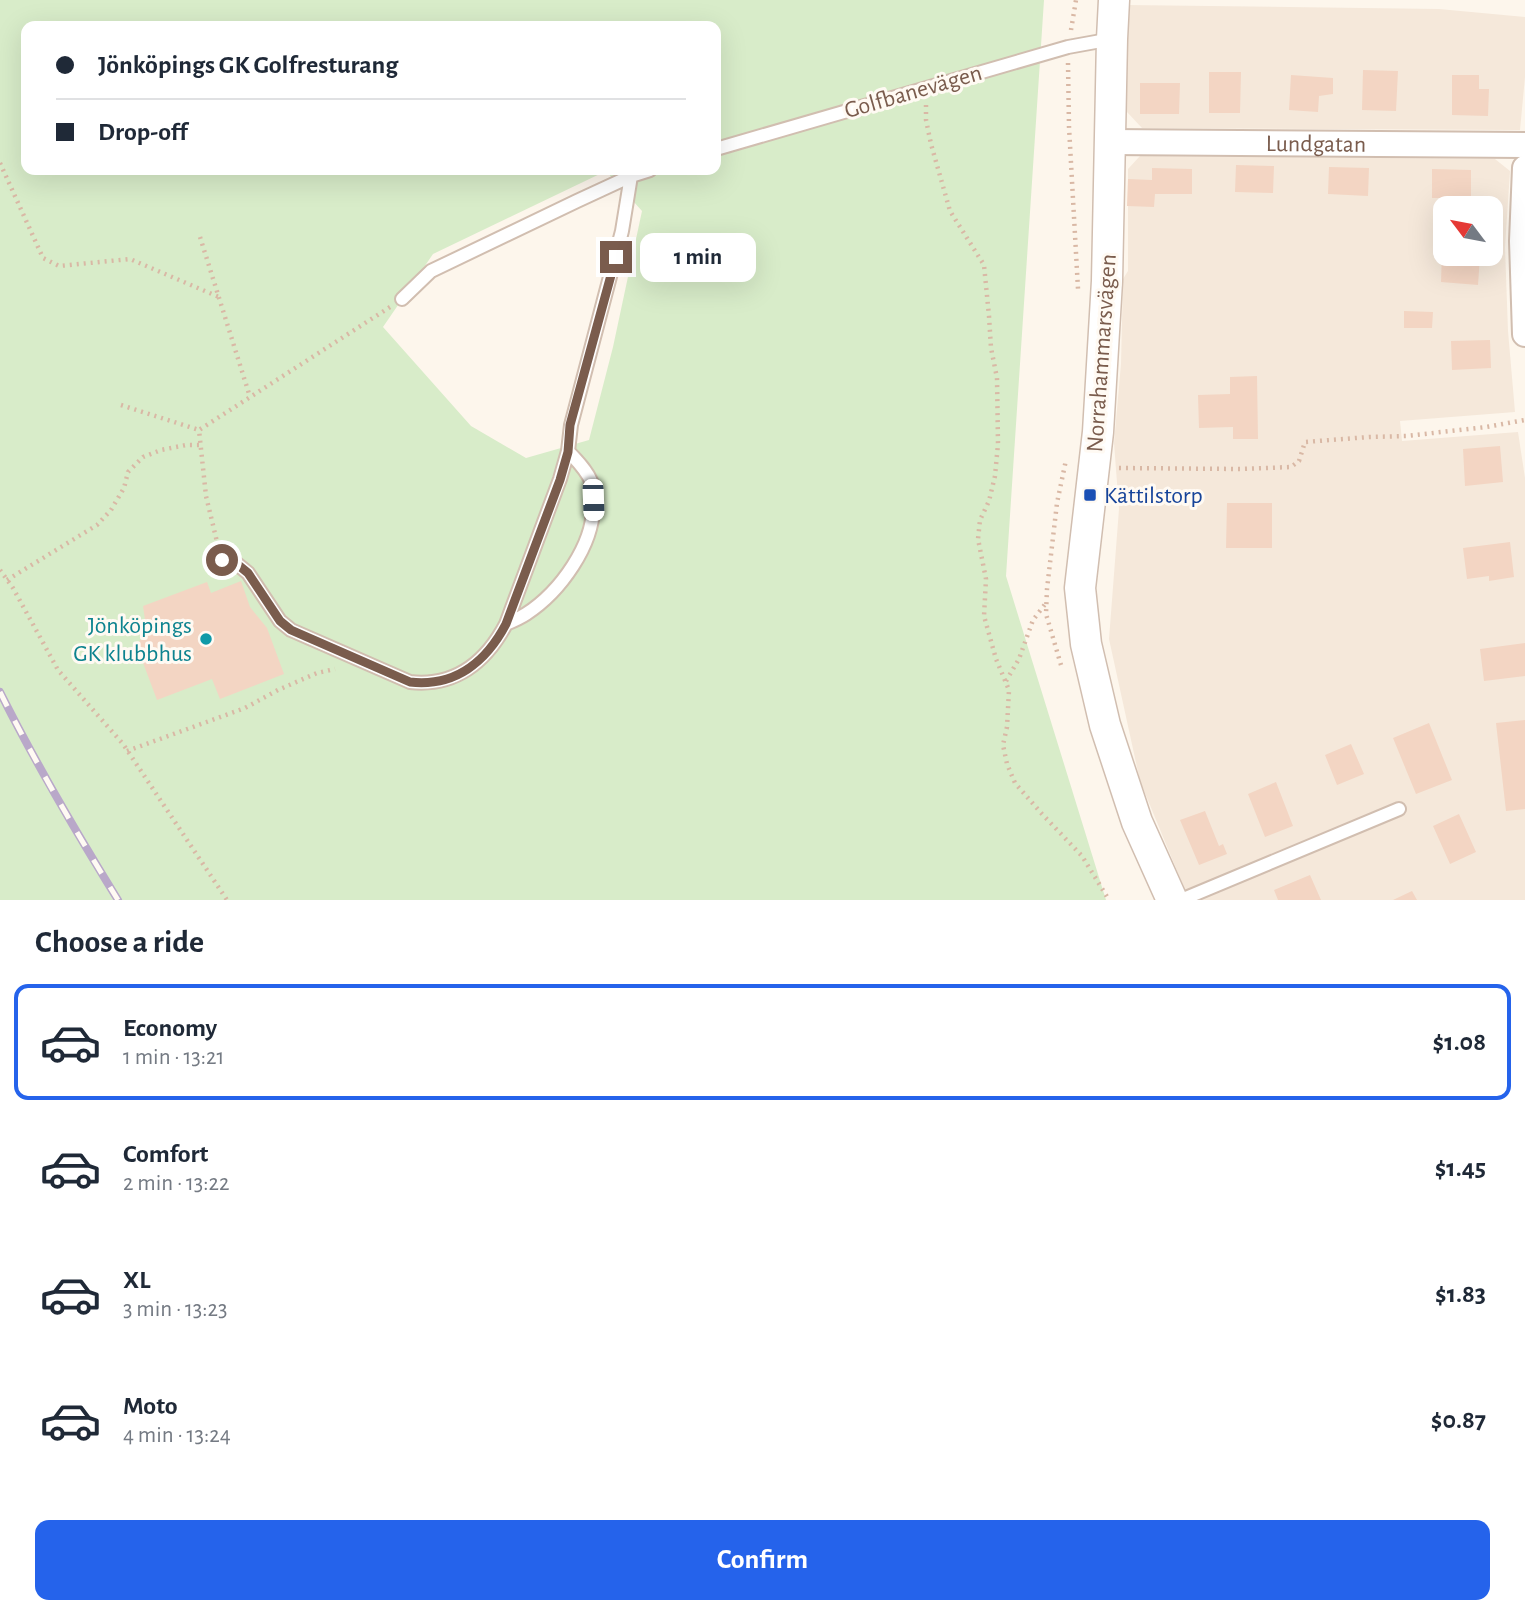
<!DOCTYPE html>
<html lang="en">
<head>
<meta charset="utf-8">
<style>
  :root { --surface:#fff; --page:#f2f2f3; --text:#1f2937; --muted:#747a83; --line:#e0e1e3; --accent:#2563eb }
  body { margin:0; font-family:"Alegreya Sans",sans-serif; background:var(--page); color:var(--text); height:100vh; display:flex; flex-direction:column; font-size:26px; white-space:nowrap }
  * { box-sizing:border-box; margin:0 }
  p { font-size:23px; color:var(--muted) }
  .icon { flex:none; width:38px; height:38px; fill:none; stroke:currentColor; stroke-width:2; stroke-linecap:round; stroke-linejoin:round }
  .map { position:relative; height:900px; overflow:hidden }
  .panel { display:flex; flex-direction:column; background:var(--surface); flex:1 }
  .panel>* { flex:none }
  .hud { position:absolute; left:21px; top:21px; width:700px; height:154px; border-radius:14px; box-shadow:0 7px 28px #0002; display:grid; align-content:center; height:154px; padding:0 35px; background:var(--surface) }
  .needle { width:46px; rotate:302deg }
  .controls { position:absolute; left:1433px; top:196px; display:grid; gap:14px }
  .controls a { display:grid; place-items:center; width:70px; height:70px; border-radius:14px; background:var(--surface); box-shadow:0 7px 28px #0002; font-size:35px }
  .end { position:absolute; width:32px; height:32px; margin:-16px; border:9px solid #7a5c4d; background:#fff; box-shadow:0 0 0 4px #fff }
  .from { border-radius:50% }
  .bubble { position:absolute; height:49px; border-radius:14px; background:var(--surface); box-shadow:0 7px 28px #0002; font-size:23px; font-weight:700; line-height:49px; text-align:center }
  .car { position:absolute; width:21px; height:42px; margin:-21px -10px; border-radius:9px; box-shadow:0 0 5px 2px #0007; background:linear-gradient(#fff 24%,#345 0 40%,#fff 0 76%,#345 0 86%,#fff 0) }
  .hud b { display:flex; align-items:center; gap:24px; height:66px; font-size:26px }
  .hud b+b { border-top:2px solid var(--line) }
  .hud i { width:18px; height:18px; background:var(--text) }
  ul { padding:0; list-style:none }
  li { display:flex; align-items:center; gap:21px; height:116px; margin:0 14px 10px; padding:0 21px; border:4px solid transparent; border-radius:14px }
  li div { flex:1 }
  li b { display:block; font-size:26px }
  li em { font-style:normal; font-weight:700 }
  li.on { border-color:var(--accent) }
  li>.icon { width:63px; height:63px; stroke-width:1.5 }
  h2 { padding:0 35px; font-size:32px; line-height:84px }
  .primary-button { display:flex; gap:14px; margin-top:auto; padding:14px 35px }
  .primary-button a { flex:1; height:80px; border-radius:14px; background:var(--accent); color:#fff; font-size:28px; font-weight:700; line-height:80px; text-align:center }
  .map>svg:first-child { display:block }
</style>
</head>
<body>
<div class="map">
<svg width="1525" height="900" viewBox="0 0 1525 900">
  <rect width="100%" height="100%" fill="#fdf6ec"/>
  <path fill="#f5e8da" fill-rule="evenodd" d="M1127 5 1439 9 1525 17V77L1520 130 1142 128 1127 112Z
    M1140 156 1495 159 1510 171 1505 247 1508 331 1515 412 1400 421 1402 441 1518 432 1525 478V900H1189L1140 781 1109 639 1119 509 1114 443 1121 364 1123 279 1128 271V169ZM1446 208H1491V254H1446Z"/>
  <path fill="#d8ecc9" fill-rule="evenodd" d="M0 0H1044L1006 576 1106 900H0ZM26 26H716V170H26ZM606 171 642 211 613 347 589 440 526 458 471 426 383 327 433 254Z"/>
  <path fill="#f3d5c3" d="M1363 70 1398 71 1396 111 1362 110Z
    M1209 72H1241L1240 113H1209Z
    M1291 75 1333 78V94L1319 96 1318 112 1289 110Z
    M1452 75H1479V89H1489L1488 116 1452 115Z
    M1140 83H1180L1179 114H1140Z
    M1236 165 1274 166 1273 193 1235 192Z
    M1329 167 1369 168 1368 196 1328 194Z
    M1152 168 1192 169V194H1155L1154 207 1127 206 1128 179 1152 180Z
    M1432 169 1471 170V208H1446V198H1432Z
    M1442 253 1480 256 1478 285 1441 282Z
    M1404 311 1433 312 1432 328H1404Z
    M1490 340 1491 368 1452 370 1451 341Z
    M1257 376 1258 439H1233V427L1199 428 1198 395 1230 394V377Z
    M1500 446 1503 482 1465 486 1463 449Z
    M1227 503H1272V548H1226Z
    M1510 542 1514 577 1489 581V576L1467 579 1463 548Z
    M241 581 250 607 267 628 284 674 220 699 212 679 157 700 136 644 147 634 143 606 207 582 211 593Z
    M1525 643V676L1484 681 1480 649Z
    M1525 720V809L1506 811 1496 723Z
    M1429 723 1452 780 1416 794 1393 738Z
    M1351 744 1364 774 1337 785 1325 755Z
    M1276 782 1293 826 1265 837 1248 794Z
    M1205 811 1219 846 1223 844 1227 854 1199 865 1180 820Z
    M1459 814 1476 852 1450 864 1433 826Z
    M1310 875 1321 900H1278L1274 890Z
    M1412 891 1417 900H1393Z"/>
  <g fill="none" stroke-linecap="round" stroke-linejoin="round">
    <g stroke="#d1beb0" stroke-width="16">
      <path id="service" d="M716 149 1068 47 1112 39
        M402 299 431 271 577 201 631 176 650 170
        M222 560 237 564 248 573 280 621 291 630 410 682C455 687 486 662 506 624L560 479 568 451 571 425 622 231 631 176
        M506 624C513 621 520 618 526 614 560 592 595 544 593 503 593 496 593 488 591 481 586 469 577 461 568 451
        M1181 900 1399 809"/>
    </g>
    <g stroke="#d1beb0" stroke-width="28">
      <g id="minor">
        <path id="s1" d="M1110 142 1525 145"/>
        <path d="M1525 168 1522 241 1525 334"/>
      </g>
    </g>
    <g stroke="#d1beb0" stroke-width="33">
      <path id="tertiary" d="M1114 0 1112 39 1107 281 1098 432 1080 588 1086 644 1105 725 1137 822 1172 900"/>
    </g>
    <path stroke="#d9b8a5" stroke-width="4.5" stroke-dasharray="2 5" stroke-linecap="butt" d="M1071 30 1076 0
      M1068 63 1069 127 1078 289
      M926 105V120L931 144 950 211 984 265 989 316 991 348 997 378 998 444 995 476 989 501 980 520 978 539 986 579 984 616 996 659 1009 690 1007 727 1003 745 1007 764 1015 783 1042 814 1082 856 1109 900
      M0 163 43 258 59 266 130 259 219 297
      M200 237 250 397
      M121 405 199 430
      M1119 468 1240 469 1291 467 1299 461 1305 442 1369 437 1406 436 1486 427 1525 420
      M218 546 206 496 199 430 390 307
      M0 570 13 588 58 670 123 744 227 900
      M7 580 97 525 111 510 124 488 128 472 143 457 161 450 186 445H200
      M1061 665 1046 614 1047 589 1057 503 1066 460
      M1006 681 1019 659 1033 620 1046 603
      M127 751 245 708 278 690 317 673 335 669"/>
    <use href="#service" stroke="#fff" stroke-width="12"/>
    <use href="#minor" stroke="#fff" stroke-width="24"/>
    <use href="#tertiary" stroke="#fff" stroke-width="30"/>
    <g stroke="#b9a8c9" stroke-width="8">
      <path id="rail" d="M0 692C36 764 76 832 118 900"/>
    </g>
    <use href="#rail" stroke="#fffaf3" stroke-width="5" stroke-dasharray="16" stroke-linecap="butt"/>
  </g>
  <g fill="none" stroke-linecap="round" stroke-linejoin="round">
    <path stroke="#7a5c4d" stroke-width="9" d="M222 560 237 564 248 573 280 621 291 630 410 682C455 687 486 662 506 624L560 480 568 452 570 425 616 257"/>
  </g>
  <rect fill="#1a4fb4" stroke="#fffaf3" stroke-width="2.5" x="1083" y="488" width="14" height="14" rx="3.5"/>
  <circle fill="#0f9aa8" stroke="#fffaf3" stroke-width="2.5" cx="206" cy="639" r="7"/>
  <g text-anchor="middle" stroke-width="6" stroke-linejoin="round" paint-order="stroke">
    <g font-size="24" fill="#7a5c4d" stroke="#fffaf3">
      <text transform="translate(913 91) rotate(-16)" y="8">Golfbanevägen</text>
      <text dy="8" stroke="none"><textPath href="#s1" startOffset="206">Lundgatan</textPath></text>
      <text transform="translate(1101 353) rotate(-86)" y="8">Norrahammarsvägen</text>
    </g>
    <g font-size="24" fill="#164399" stroke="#fffaf3" text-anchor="start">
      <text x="1104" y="503">Kättilstorp</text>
    </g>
    <g font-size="24" fill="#0d838f" stroke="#fffaf3" text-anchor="end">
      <text x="192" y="633">Jönköpings<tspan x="192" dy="28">GK klubbhus</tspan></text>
    </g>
  </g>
</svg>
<div class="controls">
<a><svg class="needle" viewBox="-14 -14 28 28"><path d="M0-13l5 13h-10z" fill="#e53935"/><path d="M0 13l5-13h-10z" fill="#747a83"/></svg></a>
</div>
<i class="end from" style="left:222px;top:560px"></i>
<i class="end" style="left:616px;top:257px"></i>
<div class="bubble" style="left:640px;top:233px;width:116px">1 min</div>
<i class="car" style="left:593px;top:500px;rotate:178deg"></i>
<div class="hud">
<b><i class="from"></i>Jönköpings GK Golfresturang</b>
<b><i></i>Drop-off</b>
</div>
</div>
<section class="panel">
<h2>Choose a ride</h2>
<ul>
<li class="on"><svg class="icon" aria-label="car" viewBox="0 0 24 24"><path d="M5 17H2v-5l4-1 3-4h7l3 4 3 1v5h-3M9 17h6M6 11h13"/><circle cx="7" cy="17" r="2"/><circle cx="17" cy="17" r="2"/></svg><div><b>Economy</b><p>1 min · 13:21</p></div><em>$1.08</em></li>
<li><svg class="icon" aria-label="car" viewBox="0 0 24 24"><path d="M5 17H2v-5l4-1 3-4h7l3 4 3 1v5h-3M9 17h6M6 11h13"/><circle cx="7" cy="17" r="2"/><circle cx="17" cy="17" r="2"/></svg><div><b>Comfort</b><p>2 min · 13:22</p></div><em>$1.45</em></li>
<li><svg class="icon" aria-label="car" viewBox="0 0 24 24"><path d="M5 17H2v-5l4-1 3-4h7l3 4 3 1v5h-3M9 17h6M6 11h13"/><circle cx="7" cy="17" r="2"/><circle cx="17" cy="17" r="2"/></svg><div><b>XL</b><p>3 min · 13:23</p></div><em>$1.83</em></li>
<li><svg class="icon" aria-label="car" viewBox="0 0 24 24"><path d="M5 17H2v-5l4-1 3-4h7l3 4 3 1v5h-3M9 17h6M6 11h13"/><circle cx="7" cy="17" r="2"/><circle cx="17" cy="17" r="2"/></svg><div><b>Moto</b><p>4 min · 13:24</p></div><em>$0.87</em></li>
</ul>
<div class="primary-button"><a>Confirm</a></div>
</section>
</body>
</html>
